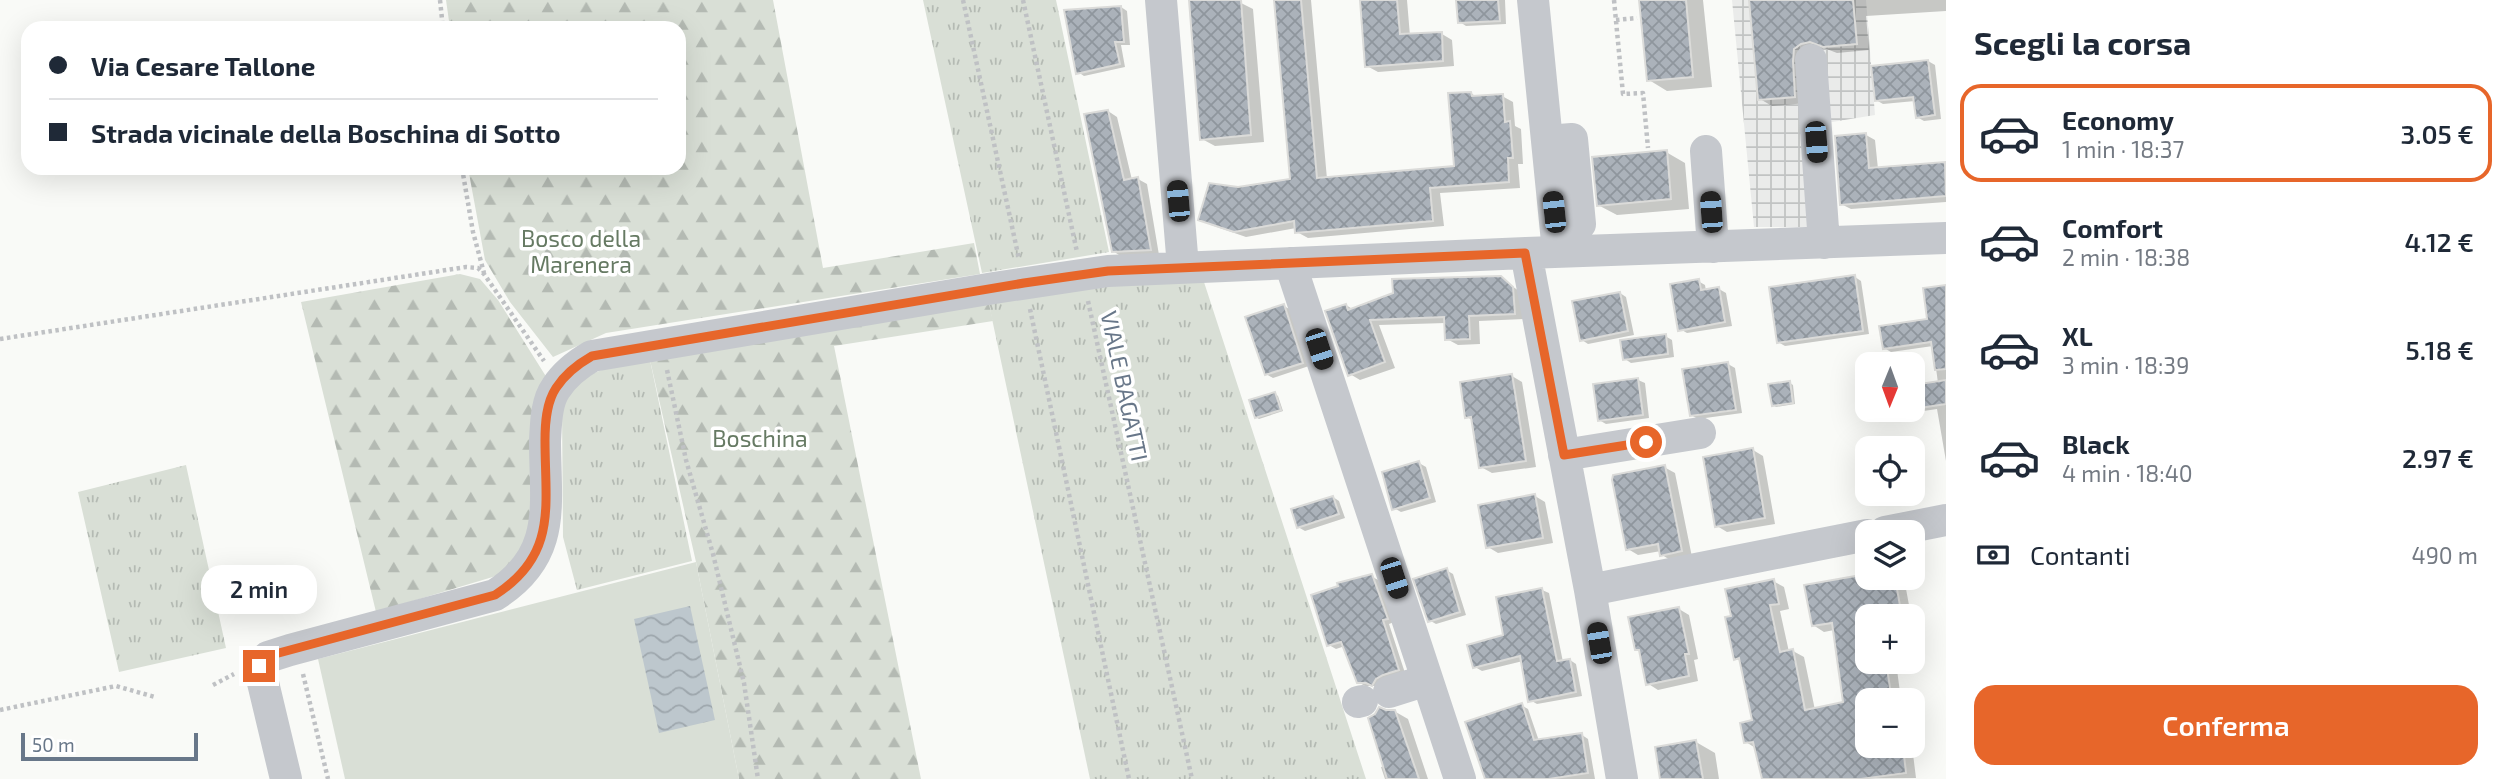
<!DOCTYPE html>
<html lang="it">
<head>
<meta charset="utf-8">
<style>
  :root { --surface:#fff; --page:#f2f2f3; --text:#1f2937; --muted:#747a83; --line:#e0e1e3; --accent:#e7662a }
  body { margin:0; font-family:"Exo 2",sans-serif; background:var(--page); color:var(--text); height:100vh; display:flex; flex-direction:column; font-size:26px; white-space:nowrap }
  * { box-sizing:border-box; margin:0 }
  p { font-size:23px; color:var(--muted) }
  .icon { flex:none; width:38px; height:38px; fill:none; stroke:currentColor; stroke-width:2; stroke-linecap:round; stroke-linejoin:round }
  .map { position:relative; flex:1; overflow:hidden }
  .details { display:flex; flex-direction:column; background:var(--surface); width:560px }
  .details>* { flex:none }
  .top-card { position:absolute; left:21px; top:21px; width:665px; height:154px; border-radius:21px; box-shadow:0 7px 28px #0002; display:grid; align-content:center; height:154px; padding:0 28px; background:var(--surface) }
  .needle { width:46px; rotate:181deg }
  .fabs { position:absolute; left:1855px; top:352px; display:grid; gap:14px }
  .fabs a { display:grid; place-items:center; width:70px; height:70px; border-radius:14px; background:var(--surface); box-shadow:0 7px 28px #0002; font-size:35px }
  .scale { position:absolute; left:21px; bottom:18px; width:177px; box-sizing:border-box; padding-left:7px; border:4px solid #687789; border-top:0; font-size:19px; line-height:24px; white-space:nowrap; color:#687789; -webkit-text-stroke:5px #fff; paint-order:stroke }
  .end { position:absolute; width:32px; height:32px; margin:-16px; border:9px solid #e7662a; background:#fff; box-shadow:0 0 0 4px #fff }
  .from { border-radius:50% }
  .bubble { position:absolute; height:49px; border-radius:21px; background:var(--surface); box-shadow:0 7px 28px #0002; font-size:23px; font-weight:600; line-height:49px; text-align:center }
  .car { position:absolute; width:21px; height:42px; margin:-21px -10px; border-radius:9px; box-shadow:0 0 5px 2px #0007; background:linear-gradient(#222 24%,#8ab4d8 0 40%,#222 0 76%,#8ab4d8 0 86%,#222 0) }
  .top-card b { display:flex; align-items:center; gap:24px; height:66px; font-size:26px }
  .top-card b+b { border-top:2px solid var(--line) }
  .top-card i { width:18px; height:18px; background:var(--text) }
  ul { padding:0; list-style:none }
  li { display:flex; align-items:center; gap:21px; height:98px; margin:0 14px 10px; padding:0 14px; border:4px solid transparent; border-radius:21px }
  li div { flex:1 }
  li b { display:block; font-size:26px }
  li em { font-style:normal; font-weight:600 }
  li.selected { border-color:var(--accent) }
  li>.icon { width:63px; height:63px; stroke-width:1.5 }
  h2 { padding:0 28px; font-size:32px; line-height:84px }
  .pay { display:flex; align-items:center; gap:18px; height:77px; padding:0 28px; font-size:26px }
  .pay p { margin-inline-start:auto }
  .action { display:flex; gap:14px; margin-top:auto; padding:14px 28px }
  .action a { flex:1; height:80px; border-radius:21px; background:var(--accent); color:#fff; font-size:28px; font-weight:600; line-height:80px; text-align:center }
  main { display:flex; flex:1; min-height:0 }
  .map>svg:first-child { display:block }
</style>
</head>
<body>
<main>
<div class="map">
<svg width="1946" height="779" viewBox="0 0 1946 779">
  <defs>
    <pattern id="industrial-grid" width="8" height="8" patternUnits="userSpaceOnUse" patternTransform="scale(1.75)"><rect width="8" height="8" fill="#eaebea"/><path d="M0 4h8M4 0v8" fill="none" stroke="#c1c3c3"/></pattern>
    <pattern id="grass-tufts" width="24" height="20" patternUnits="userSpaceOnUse" patternTransform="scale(1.75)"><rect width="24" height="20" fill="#d9dfd6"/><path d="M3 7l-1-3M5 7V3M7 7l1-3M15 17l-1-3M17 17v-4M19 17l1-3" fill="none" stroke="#b4bab3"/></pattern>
    <pattern id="forest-firs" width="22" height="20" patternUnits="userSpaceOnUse" patternTransform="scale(1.75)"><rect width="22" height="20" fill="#d9dfd6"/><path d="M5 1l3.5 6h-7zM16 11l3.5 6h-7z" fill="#b4bab3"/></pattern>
    <pattern id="water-waves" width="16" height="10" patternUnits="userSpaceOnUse" patternTransform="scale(1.75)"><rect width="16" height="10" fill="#bdc7cd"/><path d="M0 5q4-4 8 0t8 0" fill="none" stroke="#9da6ac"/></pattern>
    <pattern id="building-cross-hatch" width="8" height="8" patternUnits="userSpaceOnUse" patternTransform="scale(1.75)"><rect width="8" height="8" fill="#abb2ba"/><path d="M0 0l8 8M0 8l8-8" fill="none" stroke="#8f969d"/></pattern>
  </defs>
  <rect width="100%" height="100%" fill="#f9faf7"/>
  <path fill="url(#industrial-grid)" d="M1732 0H1866L1875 115 1826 123 1836 227H1754Z"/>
  <path fill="url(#grass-tufts)" d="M923 0H1056L1109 252 982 273Z
    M1203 279 1366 779H1090L988 300 1115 280Z
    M650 360 692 561 577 590 563 537 562 408C583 366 609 368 650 360Z
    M186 465 226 648 119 672 78 492Z"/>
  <path fill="url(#forest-firs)" d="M446 0H773L823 268 974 243 980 274 606 333 553 357 510 302 485 260 468 168H679V28H450Z
    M460 274 480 279 498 300 547 378 535 532 506 573 376 612 301 302Z
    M988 300 993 321 834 346 921 779H739L696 562 650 360Z"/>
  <path fill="#d9dfd6" d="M696 562 739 779H345L318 659Z"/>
  <path fill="url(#water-waves)" d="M690 606 715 720 659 733 634 619Z"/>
  <path fill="#0003" d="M1191 0H1235L1253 9 1264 142 1215 146 1202 139Z
    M1276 0H1311L1327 179 1456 167 1471 93 1478 98 1502 96 1513 102 1515 126 1521 129 1523 164H1518L1520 188 1440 193 1444 226 1308 238 1297 232 1296 228 1246 237 1211 225 1200 219 1238 189 1292 181Z
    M1361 0H1407L1410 36 1442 34 1452 40 1454 66 1378 72 1367 66Z
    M1458 0H1505L1506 24 1466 26 1460 22Z
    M1641 0H1703L1712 87 1667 91 1649 80Z
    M1751 0H1946V11L1866 16 1869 50 1837 53 1824 48 1814 51 1807 103 1772 106 1760 99Z
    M1121 7 1127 11 1130 45H1121L1125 67 1084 76 1078 72Z
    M1928 61 1935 65 1941 119 1924 121 1917 117 1915 101 1883 104 1876 100Z
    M1108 111 1117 117 1132 180 1138 179 1147 184 1159 255 1122 257 1113 251Z
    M1866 135 1875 140 1878 169 1946 165V202L1851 209 1841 204Z
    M1666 152 1685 163 1689 209 1617 215 1598 205Z
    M1855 277 1861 281 1869 334 1785 346 1778 342Z
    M1501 278 1523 294 1524 319 1479 321 1480 344 1458 345 1447 339 1446 323 1379 325 1395 368 1360 380 1350 374 1346 305 1354 310 1394 295Z
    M1698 281 1705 285 1706 291 1719 289 1726 293 1732 326 1687 333 1680 329Z
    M1946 287V461L1937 409 1910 413 1904 410H1913V387L1938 383 1933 346 1891 352 1884 348 1929 320Z
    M1620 293 1626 297 1634 335 1588 344 1582 340Z
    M1284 306 1291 310 1309 366 1273 378 1266 374Z
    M1665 336 1672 340 1674 357 1631 363 1625 359Z
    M1728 364 1735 368 1742 413 1698 419 1691 415Z
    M1512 376 1522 382 1536 467 1492 473 1481 467 1474 421 1467 417Z
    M1638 380 1645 383 1649 418 1606 424 1599 420Z
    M1790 383 1793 385 1795 404 1776 407 1773 405Z
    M1275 394 1278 396 1283 411 1259 419 1256 417Z
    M1753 450 1763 456 1775 524 1727 532 1717 526Z
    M1419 463 1426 467 1436 502 1401 512 1394 508Z
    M1664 467 1675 473 1692 557 1672 561 1662 555 1661 551 1638 555 1628 549Z
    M1535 496 1545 502 1553 543 1498 553 1488 547Z
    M1333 497 1339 501 1345 518 1305 531 1298 527Z
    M1446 570 1453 574 1466 615 1436 624 1429 620Z
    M1867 575V578H1904L1911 616H1867V662H1896L1901 700H1867V746H1912L1916 778 1763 779 1757 749 1746 742 1754 722 1742 662 1735 658 1733 617 1773 581 1784 587 1789 609 1780 611 1789 652 1793 651 1804 657 1815 710 1845 704 1834 630 1824 632 1813 625 1806 586Z
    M1371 576 1378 580 1394 622 1389 624 1405 673 1375 686H1365L1358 682 1345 646 1336 649 1329 645Z
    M1542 590 1549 593 1563 662 1570 660 1576 664 1582 696 1537 704 1530 700 1523 661 1482 671 1475 667 1506 637Z
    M1679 609 1689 615 1698 659 1694 660 1698 681 1658 690 1647 683 1641 652 1636 649Z
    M1521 705 1528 709 1539 741 1582 735 1588 739 1595 779H1487Z
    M1394 711 1408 719 1428 779H1385L1381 767 1385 766Z
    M1696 742 1715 753 1719 779H1662Z"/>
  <path fill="url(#building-cross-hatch)" stroke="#dbdbd9" stroke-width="2" d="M1189 0H1241L1251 135 1200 140Z
    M1274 0H1301L1317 178 1454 166 1448 93 1471 92 1472 96 1503 94 1505 122 1510 121 1513 158H1508L1509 182 1430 188 1433 221 1295 233 1294 221 1234 232 1198 220 1209 183 1238 187 1290 179Z
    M1360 0H1397L1400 34 1442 32 1443 61 1365 67Z
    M1456 0H1498L1500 21 1458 23Z
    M1639 0H1686L1693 77 1647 81Z
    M1749 0H1853L1857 44 1823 47 1810 42 1801 44 1794 49 1793 61 1795 97 1758 100Z
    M1121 6 1124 42H1115L1120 64 1076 74 1064 10Z
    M1928 60 1935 115 1916 118 1913 97 1875 101 1871 66Z
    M1108 110 1124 180 1138 177 1151 250 1112 252 1084 114Z
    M1866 133 1869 168 1945 162 1946 196 1840 205 1835 136Z
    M1667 150 1671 199 1597 206 1592 157Z
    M1855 275 1863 331 1777 343 1769 287Z
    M1501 276 1513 287 1515 314 1469 316 1470 339 1445 340 1444 317 1370 320 1385 362 1348 376 1325 311 1346 304 1348 310 1393 293 1392 279Z
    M1699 279 1701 290 1719 287 1725 322 1678 331 1670 284Z
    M1946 285V369L1935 370 1931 342 1883 349 1879 326 1927 319 1923 288Z
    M1620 292 1628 331 1580 341 1572 301Z
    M1284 304 1303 363 1265 375 1245 317Z
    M1666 334 1668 354 1623 360 1620 340Z
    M1728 362 1736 410 1690 416 1682 369Z
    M1512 374 1526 461 1479 468 1471 417 1465 418 1460 382Z
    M1638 378 1643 415 1598 421 1593 384Z
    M1946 380V404L1913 409V385Z
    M1790 381 1793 403 1772 406 1768 384Z
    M1275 392 1281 410 1255 418 1249 400Z
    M1753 448 1765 518 1715 527 1703 457Z
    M1419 461 1430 498 1392 510 1382 472Z
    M1665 465 1682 551 1660 556 1658 544 1626 550 1612 480 1613 475Z
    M1535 494 1543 538 1486 548 1478 505Z
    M1333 496 1339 514 1297 528 1291 509Z
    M1447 568 1460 612 1428 622 1413 579Z
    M1372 574 1388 619 1383 620 1399 670 1383 675 1376 679 1372 686 1366 683H1357L1341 642 1327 646 1311 595 1338 586 1337 583Z
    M1867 574V578H1895L1901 611 1867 616V662H1886L1892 700H1867V746H1903L1906 773 1861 779H1762L1753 742 1744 743 1740 723 1752 720 1739 658 1734 660 1725 617 1731 616 1725 589 1774 579 1779 604 1770 605 1780 652 1793 649 1805 710 1843 702 1832 623 1812 626 1804 585Z
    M1542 588 1557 661 1570 659 1576 692 1528 702 1520 656 1473 668 1467 645 1503 635 1496 597Z
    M1679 607 1689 654H1685L1689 676 1646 685 1639 650H1635L1628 617Z
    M1522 703 1534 740 1582 733 1588 773 1549 779H1485L1465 722Z
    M1379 707 1386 710H1395L1419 779H1387L1368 718 1375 714Z
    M1696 740 1703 779H1660L1655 747Z"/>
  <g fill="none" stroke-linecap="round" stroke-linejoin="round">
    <path stroke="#bfc1c4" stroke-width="4.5" stroke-dasharray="3.5 3.5" stroke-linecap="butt" d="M440 0 443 28
      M963 0 1019 259
      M1023 0 1077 252
      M1614 0 1623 94 1643 93 1648 148
      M1616 20 1637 18
      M462 168 473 232 484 273
      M1088 301 1192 779
      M1030 309 1129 779
      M0 339 466 267 478 268 484 274 544 361
      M667 370 686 460 713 554 744 683 758 779
      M303 674 328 779
      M213 685 234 674
      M0 710 116 686 155 697"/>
    <path stroke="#c5c8cd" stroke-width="32" d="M1161 0 1183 267
      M1533 0 1558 252
      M1811 60 1824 243
      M1547 141 1572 139 1580 224
      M1706 151 1713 247
      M1526 253 1590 590 1622 779
      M1290 263 1460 779
      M1564 455 1700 433
      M1885 532 1946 520
      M1590 590 1867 535
      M1389 692 1427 680
      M1358 702 1362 701
      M286 779 259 666 268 657 290 650 495 595C558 555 545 505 545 441 546 424 546 402 556 388 565 374 578 364 592 356L994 288 1108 271 1526 253 1946 238"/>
  </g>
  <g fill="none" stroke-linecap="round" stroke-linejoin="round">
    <path stroke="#e7662a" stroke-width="9" d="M259 666 264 660 275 654 495 595C558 555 545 505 545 441 545 424 546 403 556 388 565 374 578 364 592 356L1024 283 1108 271 1525 253 1564 455 1646 442"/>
  </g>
  <g text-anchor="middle" stroke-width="7" stroke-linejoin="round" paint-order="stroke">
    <g font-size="23" fill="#667a63" stroke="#fff">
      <text x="581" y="247">Bosco della<tspan x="581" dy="26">Marenera</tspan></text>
      <text x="760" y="447">Boschina</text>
    </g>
    <g font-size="23" fill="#687789" stroke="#fff">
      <text transform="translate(1124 386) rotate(78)" y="8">VIALE BAGATTI</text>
    </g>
  </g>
</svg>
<div class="fabs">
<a><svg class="needle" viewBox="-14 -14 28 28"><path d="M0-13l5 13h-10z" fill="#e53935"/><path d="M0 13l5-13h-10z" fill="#747a83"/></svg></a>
<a><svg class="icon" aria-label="locate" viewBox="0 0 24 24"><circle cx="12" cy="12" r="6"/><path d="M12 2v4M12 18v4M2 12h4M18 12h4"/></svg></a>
<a><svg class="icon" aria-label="layers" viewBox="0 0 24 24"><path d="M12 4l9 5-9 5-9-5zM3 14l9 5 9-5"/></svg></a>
<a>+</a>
<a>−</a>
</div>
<div class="scale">50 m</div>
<i class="end from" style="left:1646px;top:442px"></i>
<i class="end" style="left:259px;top:666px"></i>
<div class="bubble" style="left:201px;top:565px;width:116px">2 min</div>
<i class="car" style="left:1816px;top:142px;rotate:176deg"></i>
<i class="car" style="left:1178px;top:201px;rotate:355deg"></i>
<i class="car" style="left:1554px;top:212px;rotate:354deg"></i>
<i class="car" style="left:1711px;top:212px;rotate:356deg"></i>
<i class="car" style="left:1319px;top:349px;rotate:162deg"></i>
<i class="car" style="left:1394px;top:578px;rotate:162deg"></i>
<i class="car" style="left:1599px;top:643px;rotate:350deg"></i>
<div class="top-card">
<b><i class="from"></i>Via Cesare Tallone</b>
<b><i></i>Strada vicinale della Boschina di Sotto</b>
</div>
</div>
<section class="details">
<h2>Scegli la corsa</h2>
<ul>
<li class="selected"><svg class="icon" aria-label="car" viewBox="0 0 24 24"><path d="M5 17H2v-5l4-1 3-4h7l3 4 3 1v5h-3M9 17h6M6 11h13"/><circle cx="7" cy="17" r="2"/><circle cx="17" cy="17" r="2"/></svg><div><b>Economy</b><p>1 min · 18:37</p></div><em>3.05 €</em></li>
<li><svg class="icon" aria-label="car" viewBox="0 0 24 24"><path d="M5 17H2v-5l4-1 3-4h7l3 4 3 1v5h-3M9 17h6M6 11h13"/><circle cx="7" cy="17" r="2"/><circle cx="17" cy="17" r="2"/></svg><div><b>Comfort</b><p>2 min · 18:38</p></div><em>4.12 €</em></li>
<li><svg class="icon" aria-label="car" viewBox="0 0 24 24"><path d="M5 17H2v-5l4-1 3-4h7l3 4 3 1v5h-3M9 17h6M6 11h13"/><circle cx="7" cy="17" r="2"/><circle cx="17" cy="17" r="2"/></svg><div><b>XL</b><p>3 min · 18:39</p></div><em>5.18 €</em></li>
<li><svg class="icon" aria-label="car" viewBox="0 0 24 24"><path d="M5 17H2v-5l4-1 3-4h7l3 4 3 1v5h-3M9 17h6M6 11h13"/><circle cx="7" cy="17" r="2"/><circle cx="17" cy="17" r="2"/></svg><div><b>Black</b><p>4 min · 18:40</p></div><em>2.97 €</em></li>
</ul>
<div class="pay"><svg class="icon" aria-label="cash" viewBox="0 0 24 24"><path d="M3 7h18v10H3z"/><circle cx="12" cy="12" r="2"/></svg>Contanti<p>490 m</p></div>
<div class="action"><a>Conferma</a></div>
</section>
</main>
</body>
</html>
